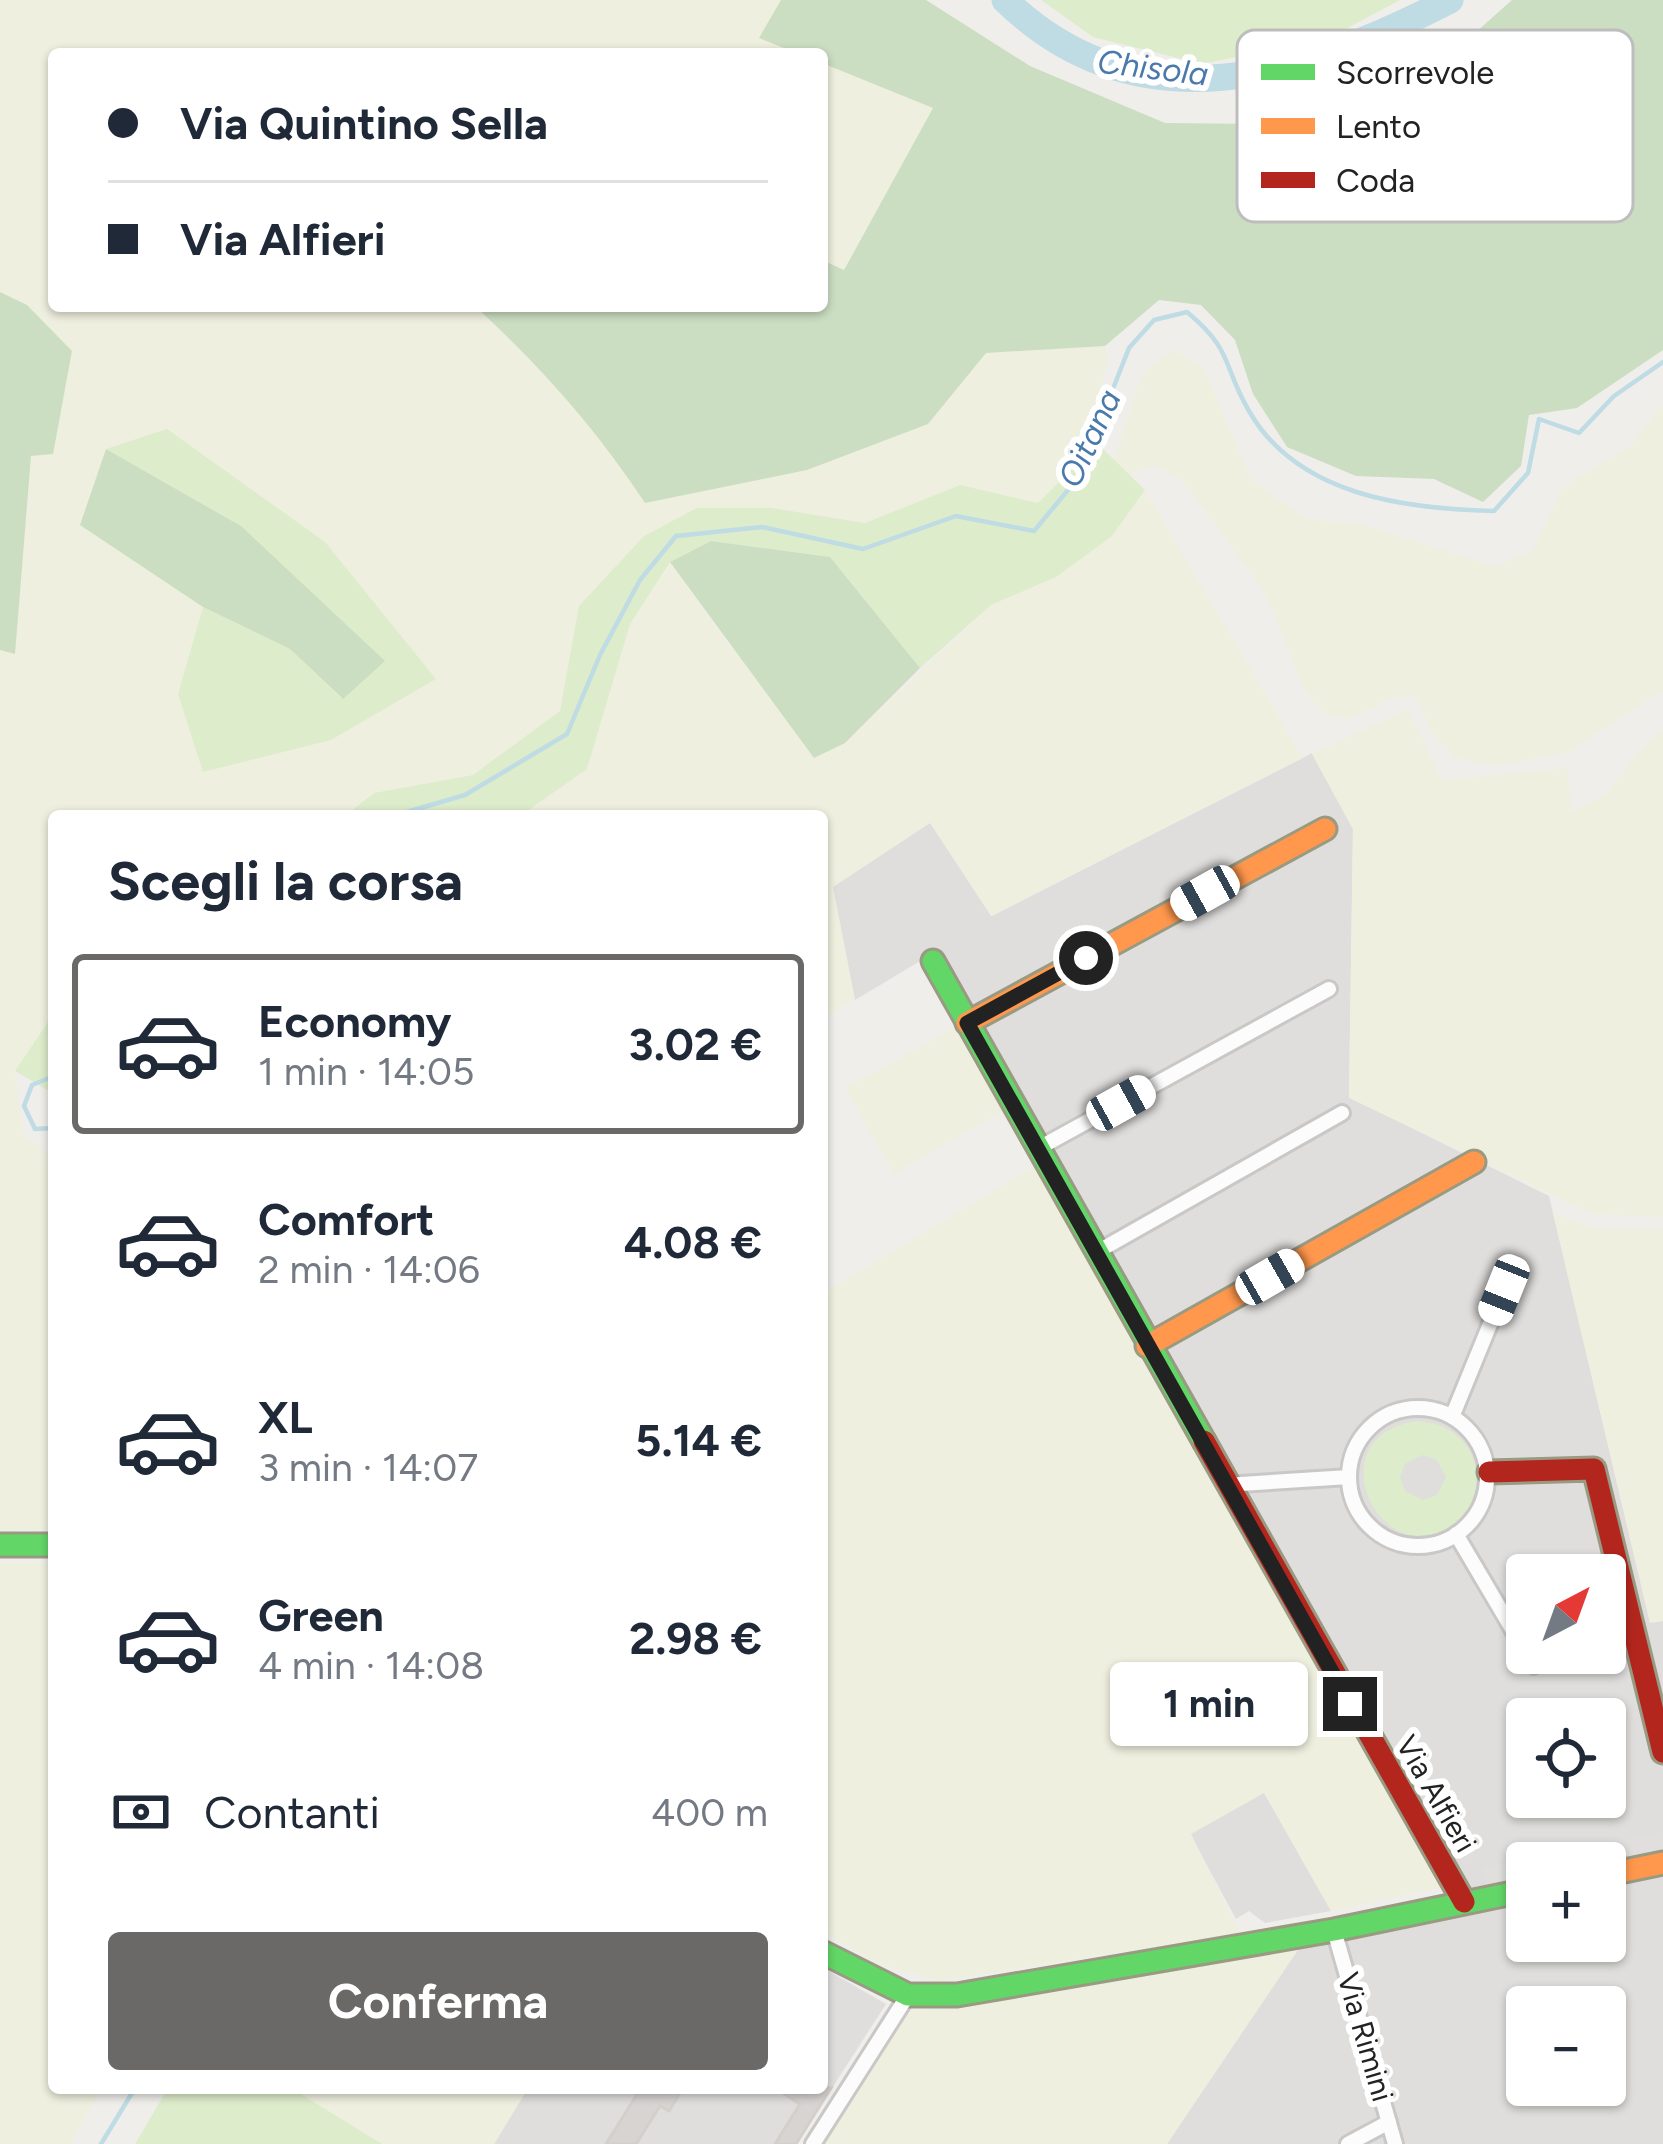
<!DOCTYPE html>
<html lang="it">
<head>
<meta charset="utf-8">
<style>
  :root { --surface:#fff; --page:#f2f2f3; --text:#1f2937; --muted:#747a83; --line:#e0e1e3; --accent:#6a6968 }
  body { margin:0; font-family:Figtree,sans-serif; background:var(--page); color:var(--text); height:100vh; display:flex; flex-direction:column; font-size:45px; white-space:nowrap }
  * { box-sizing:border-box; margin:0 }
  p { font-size:39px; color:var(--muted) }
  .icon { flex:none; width:66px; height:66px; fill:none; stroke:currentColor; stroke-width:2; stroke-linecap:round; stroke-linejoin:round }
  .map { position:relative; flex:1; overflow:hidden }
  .panel { position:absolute; left:48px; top:810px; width:780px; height:1284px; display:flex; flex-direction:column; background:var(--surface); border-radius:12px; box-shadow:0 3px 9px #0004 }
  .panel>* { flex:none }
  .banner { position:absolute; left:48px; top:48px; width:780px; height:264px; border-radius:12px; box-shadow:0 3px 9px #0004; display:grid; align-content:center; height:264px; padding:0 60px; background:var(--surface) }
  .needle { width:78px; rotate:41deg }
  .fabs { position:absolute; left:1506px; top:1554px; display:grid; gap:24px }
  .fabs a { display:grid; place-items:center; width:120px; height:120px; border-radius:12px; background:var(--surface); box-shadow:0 3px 9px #0004; font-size:60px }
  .end { position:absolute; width:54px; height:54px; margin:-27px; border:15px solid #222; background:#fff; box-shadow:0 0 0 6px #fff }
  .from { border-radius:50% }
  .bubble { position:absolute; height:84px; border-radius:12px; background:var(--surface); box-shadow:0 3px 9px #0004; font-size:39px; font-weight:700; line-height:84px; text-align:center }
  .car { position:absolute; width:36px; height:72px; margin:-36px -18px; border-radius:15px; box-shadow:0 0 9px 3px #0007; background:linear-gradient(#fff 24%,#345 0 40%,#fff 0 76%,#345 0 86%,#fff 0) }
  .banner b { display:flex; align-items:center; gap:42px; height:114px; font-size:45px }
  .banner b+b { border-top:3px solid var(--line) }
  .banner i { width:30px; height:30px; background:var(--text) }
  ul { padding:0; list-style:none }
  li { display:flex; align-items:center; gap:36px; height:180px; margin:0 24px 18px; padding:0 36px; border:6px solid transparent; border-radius:12px }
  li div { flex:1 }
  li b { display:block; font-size:45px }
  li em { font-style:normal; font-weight:700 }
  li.on { border-color:var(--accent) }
  li>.icon { width:108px; height:108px; stroke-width:1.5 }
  h2 { padding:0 60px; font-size:54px; line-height:144px }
  .pay { display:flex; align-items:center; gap:30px; height:132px; padding:0 60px; font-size:45px }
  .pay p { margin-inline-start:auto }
  .primary-button { display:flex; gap:24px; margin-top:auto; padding:24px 60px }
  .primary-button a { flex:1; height:138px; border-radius:12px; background:var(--accent); color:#fff; font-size:48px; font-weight:700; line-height:138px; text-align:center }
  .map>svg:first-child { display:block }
</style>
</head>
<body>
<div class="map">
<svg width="1663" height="2144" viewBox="0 0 1663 2144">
  <rect width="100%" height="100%" fill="#f0eeeb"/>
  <path fill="#dfdedc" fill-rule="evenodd" d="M1312 753 1353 829 1349 1097 1549 1196 1650 1622 1663 1621V2144H1167L1310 1926 1449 1897 922 960 855 1000 832 887 931 822 992 916ZM1527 1575H1605V1653H1527ZM1527 1719H1605V1797H1527ZM1527 1863H1605V1941H1527ZM1527 2007H1605V2085H1527Z
    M1264 1792 1331 1911 1265 1923 1249 1911 1236 1919 1190 1834Z
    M822 1967 886 2004 796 2144H494L528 2088H822Z"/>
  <path fill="#efefdf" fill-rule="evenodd" d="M0 0H781L760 38 799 54H54V306H475L536 363 605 442 645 503 807 470 928 424 986 353 1105 346 1108 363 1076 465 1038 503 960 485 865 523 772 508 579 606 560 711 473 775 374 793 345 816H54V1013L15 1071 23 1134 54 1158V1529L0 1531V650L15 653 31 455 27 305 0 292ZM168 430 325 542 178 694 203 607 80 525 106 449Z
    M822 63 934 108 843 270 822 260Z
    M1173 349 1204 369 1252 481 1307 519 1360 524 1495 566 1533 551 1563 487 1629 447 1663 405V690L1567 753 1496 766 1456 758 1433 734 1416 696 1390 698 1351 719 1326 716 1304 689 1265 593 1183 481 1157 466 1128 474 1114 460 1142 374Z
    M1145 490 1303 758 991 916 930 823 833 887 855 1000 822 1018V816H520L587 769 630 624 670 562 731 648 845 743 991 605 1056 577 1111 537Z
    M1408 709 1442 780 1568 768 1571 812 1607 793 1641 750 1663 731V1217L1593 1214 1349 1098 1353 829 1312 754Z
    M959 1026 1006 1109 894 1174 845 1088Z
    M1038 1164 1443 1887 1331 1911 1264 1793 1191 1834 1240 1933 941 1981 876 1963 822 1930V1294Z
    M1553 1213 1595 1229H1663V1621L1650 1623Z
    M0 1563H54V2088H102L70 2144H0Z
    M1300 1947 1167 2144H824L882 2048 912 2010 957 2008Z
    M291 2088H528L494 2144H382Z"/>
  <path fill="#ddeccb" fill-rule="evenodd" d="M1041 0H1400L1329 38 1202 64 1093 37Z
    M167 429 325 542 436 679 331 740 203 772 178 694 203 607 290 649 342 699 241 526 106 449Z
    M1083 445 1104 450 1145 490 1111 537 1056 577 991 605 920 668 830 557 711 541 670 562 630 624 587 769 520 816H345L374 793 473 775 560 711 579 606 644 536 697 508H772L865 523 960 485 1038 503 1076 465Z
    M54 1013V1094L15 1071Z
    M1417 1421C1447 1423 1471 1439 1476 1470 1479 1489 1471 1509 1457 1521 1385 1583 1310 1437 1417 1421ZM1423 1455 1437 1460 1446 1477 1437 1495 1423 1500 1405 1491 1400 1477 1405 1464Z
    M168 2088H291L382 2144H135Z"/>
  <path fill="#cbdec1" d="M781 0H926L1030 66 1165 123 1260 124 1361 75 1475 33 1512 0H1663V350L1577 408 1529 415 1521 466 1483 502 1434 479 1356 476 1287 447 1253 394 1235 340 1201 305 1159 300 1105 346 986 353 928 424 807 470 645 503C596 428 540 366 475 306H822V260L844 270 933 108 822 63V54H799L759 38Z
    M0 292 27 305 72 351 53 454 31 456 15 654 0 650Z
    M106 449 241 526 385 661 343 699 290 649 203 607 80 525Z
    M711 541 830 557 920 668 845 743 814 758 670 562Z"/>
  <path fill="#e0dfde" d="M1663 1832V1851L1600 1863H1527V1877L1486 1885 1482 1868Z"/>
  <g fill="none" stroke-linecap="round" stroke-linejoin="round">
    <path stroke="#bfdbe3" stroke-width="4.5" d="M393 816 465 795 567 734 600 655 640 580 676 536 762 527 863 549 956 516 1034 531 1078 478 1129 348 1154 320 1187 312C1234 351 1222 365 1249 411 1297 495 1404 509 1494 511L1528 473 1539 419 1579 433 1614 396 1663 362
      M54 1076 32 1085 24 1106 35 1129 54 1128
      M101 2144 135 2088"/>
    <path stroke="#bfdbe3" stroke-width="27" d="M1005 0C1139 130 1303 76 1450 0"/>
  </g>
  <path fill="#d7d4d2" stroke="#d3d0cc" stroke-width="3" d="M641 2088H683L669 2111 660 2106 636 2144H606Z
    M775 2088H831L796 2144H775L800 2104Z"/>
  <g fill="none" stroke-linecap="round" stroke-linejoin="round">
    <g stroke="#c9c8c7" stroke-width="20">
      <path id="street" d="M1037 1149 1329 989
        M1095 1253 1342 1113
        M1349 1477a69 69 0 1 1 138 0a69 69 0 1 1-138 0Z
        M1452 1417 1504 1290
        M1225 1485 1349 1477
        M1456 1534 1534 1666
        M1334 1930 1395 2144
        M813 2144 908 1995
        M1348 2144 1389 2122"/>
    </g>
    <g stroke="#999a82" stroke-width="27">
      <path id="fast" d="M933 961 1204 1441
        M0 1545H54
        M822 1952 908 1995H957L1334 1930 1527 1890"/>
    </g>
    <g stroke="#999a82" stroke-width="27">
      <path id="slow" d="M967 1023 1325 829
        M1147 1346 1474 1162
        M1605 1875 1663 1863"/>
    </g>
    <g stroke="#999a82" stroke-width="27">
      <path id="jam" d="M1204 1441 1464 1902
        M1489 1472 1594 1469 1663 1752"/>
    </g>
    <use href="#street" stroke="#fdfcfc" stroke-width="14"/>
    <use href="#fast" stroke="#63d668" stroke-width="21"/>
    <use href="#slow" stroke="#ff974d" stroke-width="21"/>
    <use href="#jam" stroke="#b3261e" stroke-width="21"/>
  </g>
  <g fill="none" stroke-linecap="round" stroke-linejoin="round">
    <path stroke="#222" stroke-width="15" d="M1086 958 967 1023 1350 1704"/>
  </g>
  <g text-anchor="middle" stroke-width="12" stroke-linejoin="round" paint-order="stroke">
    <g font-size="30" fill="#222" stroke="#fff">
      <text transform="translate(1436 1794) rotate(60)" y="10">Via Alfieri</text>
      <text transform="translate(1365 2037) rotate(74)" y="10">Via Rimini</text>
    </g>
    <g font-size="33" font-style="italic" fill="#4a7aab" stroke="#fff">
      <text transform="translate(1153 67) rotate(7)" y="12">Chisola</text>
      <text transform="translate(1089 438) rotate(-65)" y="12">Oitana</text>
    </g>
  </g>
  <rect x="1237" y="30" width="396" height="192" rx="18" fill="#fff" stroke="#bdbdbd" stroke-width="3"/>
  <rect x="1261" y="64" width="54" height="16" fill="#63d668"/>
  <rect x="1261" y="118" width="54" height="16" fill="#ff974d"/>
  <rect x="1261" y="172" width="54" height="16" fill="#b3261e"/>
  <g font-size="33" fill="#222">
    <text x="1336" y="84">Scorrevole</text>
    <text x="1336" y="138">Lento</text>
    <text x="1336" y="192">Coda</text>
  </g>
</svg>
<div class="fabs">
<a><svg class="needle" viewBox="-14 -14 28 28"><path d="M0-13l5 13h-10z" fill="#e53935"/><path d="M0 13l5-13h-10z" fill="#747a83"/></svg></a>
<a><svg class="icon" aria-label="locate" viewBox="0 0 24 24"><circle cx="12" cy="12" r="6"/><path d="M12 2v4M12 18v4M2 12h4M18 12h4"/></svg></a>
<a>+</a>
<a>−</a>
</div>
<i class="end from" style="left:1086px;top:958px"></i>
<i class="end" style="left:1350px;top:1704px"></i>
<div class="bubble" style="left:1110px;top:1662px;width:198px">1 min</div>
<i class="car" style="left:1205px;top:893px;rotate:241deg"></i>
<i class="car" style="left:1121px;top:1103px;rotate:61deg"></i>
<i class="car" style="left:1270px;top:1277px;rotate:60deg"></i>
<i class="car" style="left:1504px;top:1290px;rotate:202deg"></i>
<div class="banner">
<b><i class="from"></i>Via Quintino Sella</b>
<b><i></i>Via Alfieri</b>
</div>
<section class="panel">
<h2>Scegli la corsa</h2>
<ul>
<li class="on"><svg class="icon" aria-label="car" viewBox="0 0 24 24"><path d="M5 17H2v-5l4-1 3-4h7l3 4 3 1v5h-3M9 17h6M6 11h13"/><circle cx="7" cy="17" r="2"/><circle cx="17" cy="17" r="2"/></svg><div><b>Economy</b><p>1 min · 14:05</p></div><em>3.02 €</em></li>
<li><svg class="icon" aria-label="car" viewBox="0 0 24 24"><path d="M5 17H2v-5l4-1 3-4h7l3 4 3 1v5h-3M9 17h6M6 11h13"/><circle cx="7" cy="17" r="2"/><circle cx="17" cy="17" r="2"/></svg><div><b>Comfort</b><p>2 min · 14:06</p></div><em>4.08 €</em></li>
<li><svg class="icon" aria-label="car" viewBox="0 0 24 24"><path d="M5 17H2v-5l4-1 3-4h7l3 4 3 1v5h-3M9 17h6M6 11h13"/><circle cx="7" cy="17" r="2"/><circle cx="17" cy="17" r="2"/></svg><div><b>XL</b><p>3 min · 14:07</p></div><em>5.14 €</em></li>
<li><svg class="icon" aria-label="car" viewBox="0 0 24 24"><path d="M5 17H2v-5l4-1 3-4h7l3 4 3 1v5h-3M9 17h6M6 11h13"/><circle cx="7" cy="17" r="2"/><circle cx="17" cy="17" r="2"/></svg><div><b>Green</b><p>4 min · 14:08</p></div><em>2.98 €</em></li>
</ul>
<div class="pay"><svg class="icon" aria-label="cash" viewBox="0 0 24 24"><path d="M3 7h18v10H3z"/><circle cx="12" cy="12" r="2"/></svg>Contanti<p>400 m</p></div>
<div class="primary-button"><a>Conferma</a></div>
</section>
</div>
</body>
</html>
